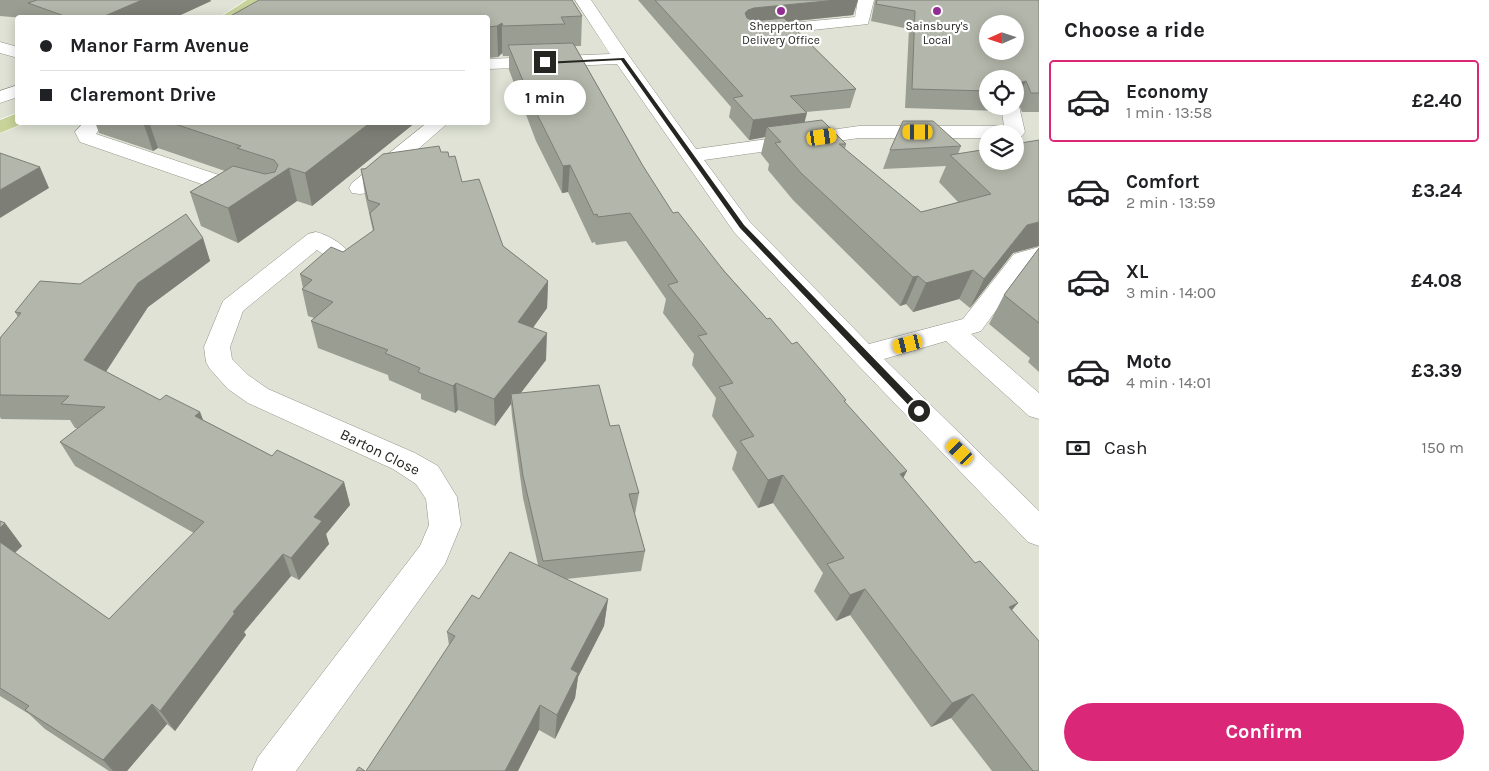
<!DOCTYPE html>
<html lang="en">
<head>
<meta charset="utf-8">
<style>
  :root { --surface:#fff; --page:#f6f6f6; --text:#202124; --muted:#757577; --line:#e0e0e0; --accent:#db2777 }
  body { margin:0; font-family:Karla,sans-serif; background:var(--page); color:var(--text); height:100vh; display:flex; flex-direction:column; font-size:19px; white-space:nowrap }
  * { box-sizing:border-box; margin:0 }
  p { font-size:16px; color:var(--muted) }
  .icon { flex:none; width:28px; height:28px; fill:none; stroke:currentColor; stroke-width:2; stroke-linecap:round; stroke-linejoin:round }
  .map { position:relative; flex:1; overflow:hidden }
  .panel { display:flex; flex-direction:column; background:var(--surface); width:450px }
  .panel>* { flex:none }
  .hud { position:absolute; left:15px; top:15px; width:475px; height:110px; border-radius:5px; box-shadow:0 2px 12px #0003; display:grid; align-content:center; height:110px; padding:0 25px; background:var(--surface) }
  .needle { width:32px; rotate:267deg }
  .buttons { position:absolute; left:979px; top:15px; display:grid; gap:10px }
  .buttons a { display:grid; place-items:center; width:45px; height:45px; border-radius:50%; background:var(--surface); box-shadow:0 2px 12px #0003; font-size:25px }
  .end { position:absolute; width:22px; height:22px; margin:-11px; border:6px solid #252621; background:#fff; box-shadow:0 0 0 2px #fff }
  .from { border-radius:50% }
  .bubble { position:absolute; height:35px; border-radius:18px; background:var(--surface); box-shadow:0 2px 12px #0003; font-size:16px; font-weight:700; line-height:35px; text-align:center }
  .car { position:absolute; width:15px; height:30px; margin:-15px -8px; border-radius:6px; box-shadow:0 0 4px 1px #0007; background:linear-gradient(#f5c518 24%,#345 0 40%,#f5c518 0 76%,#345 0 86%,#f5c518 0) }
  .hud b { display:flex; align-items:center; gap:18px; height:48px; font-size:19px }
  .hud b+b { border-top:1px solid var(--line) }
  .hud i { width:12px; height:12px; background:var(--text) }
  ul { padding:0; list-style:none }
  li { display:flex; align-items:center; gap:15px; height:82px; margin:0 10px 8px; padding:0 15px; border:2px solid transparent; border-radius:5px }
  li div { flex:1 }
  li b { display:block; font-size:19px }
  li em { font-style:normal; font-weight:700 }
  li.on { border-color:var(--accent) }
  li>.icon { width:45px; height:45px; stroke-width:1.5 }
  h2 { padding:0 25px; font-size:22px; line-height:60px }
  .pay { display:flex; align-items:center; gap:12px; height:55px; padding:0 25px; font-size:19px }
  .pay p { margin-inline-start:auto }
  .primary-button { display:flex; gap:10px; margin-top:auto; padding:10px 25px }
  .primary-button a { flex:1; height:58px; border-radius:30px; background:var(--accent); color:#fff; font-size:20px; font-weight:700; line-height:58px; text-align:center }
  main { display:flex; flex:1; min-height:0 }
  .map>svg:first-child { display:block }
</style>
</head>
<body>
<main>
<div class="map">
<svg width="1039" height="771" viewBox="0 0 1039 771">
  <rect width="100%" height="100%" fill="#dfe2d5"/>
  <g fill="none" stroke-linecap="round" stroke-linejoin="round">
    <g stroke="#909387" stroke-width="1">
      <path id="minor" d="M575 0H591L629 56 696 149 859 126H1004L1001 106H1015V102H1017L1019 106 1025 132 1022 136 1015 138V134H988V138H859L704 160 750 222 869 344 963 319 1014 254 1039 247V262L1030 264 981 331 971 334 1039 393V419L1029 416 946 341 884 359 1039 511V546L1028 542 855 362 734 232 617 64 488 69V59L610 54Z
        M858 0H874L868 24 758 36 752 34 750 31 752 28 758 26 855 17Z
        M0 42 18 47V58L0 53Z
        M18 85V97L0 103V91Z
        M84 122H104L96 134 255 187 258 192 255 197 247 198 239 197 80 142 75 132Z
        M428 122H449L368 193 360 194 352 193 349 188 352 183Z
        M316 232C328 235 342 243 349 253L345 258C333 261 327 257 317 250L243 311 230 347 232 359 248 375 268 389 415 453 438 466 457 497 461 525 445 564 296 771H252L258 757 420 546 429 525 426 499 416 484 393 469 248 403 228 389 210 369 206 362 204 347 223 301 308 234Z"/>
    </g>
    <g stroke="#fff" stroke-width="1">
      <path id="major" d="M247 0H266L239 18H219Z
        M18 113V122L25 123 0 133V120Z"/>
    </g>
    <use href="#minor" fill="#fff" fill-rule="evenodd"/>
    <use href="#major" fill="#c8d39a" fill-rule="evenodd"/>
  </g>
  <path fill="#9a9d92" d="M0 0H210L211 1 174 18H24L0 16Z
    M638 0H858L853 15 788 22 856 89 850 108 806 112 804 122 846 144 845 149 921 212 958 202 939 182 946 166 883 169 890 150 961 146 958 154 988 149 1013 253 970 308 959 299 913 312 906 304 900 306 793 200 768 170 769 164 761 154 765 137 749 140 729 117 731 107Z
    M875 0H1039V112H1022L1017 100H1015V79H988V106H1002L1000 111 905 108 909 29 871 21Z
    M582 16 581 46H575L643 166 673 213 767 319 792 344 845 402 903 478 1012 610 1039 771H992L951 718 931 727 850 615 836 621 814 591 823 573 773 503 758 508 732 469 737 452 712 416 716 398 692 365 694 354 663 313 666 299 626 241 596 245 595 242 592 243 568 192 562 193 536 141 509 70V56H503L502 53 498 57 488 58V18Z
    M95 122H416L312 206 297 201 238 243 201 226 190 192 225 171 158 148 153 151 99 133Z
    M441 152 449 157 462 182 503 246 548 281 547 308 533 327 546 360 520 394 610 426 639 493 635 514 645 551 641 571 566 579 608 599 604 626 578 677 575 698 555 739 539 730 449 645 447 632 479 599 538 565 523 498 512 416 511 404 495 426 458 410 455 413 421 399V394L389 380 388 375 318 348 311 321 314 318 308 316 302 289 303 288 300 274 343 252 373 231 365 195 361 169Z
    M203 238 210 261 148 307 106 372 160 400 200 412 203 420 272 456 344 482 350 505 326 534 329 544 299 580 291 576 244 632 246 635 175 731 167 724 127 771H109L45 729 29 714 0 696V521L5 523 22 546 15 553 109 619 194 533 75 466 60 442 78 428H75L70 420 1 419 0 417V338L18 317 15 312 80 284Z
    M1039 248V372L1028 362 1030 358 989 324 1004 295Z"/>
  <path fill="#7d7f77" d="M142 0H210L211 1 174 18H100Z
    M837 0H858L853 15 751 25 744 27 745 13 748 10 754 8Z
    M502 23V53L498 57 497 26Z
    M1026 81 1017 100H1015L1022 85V82Z
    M807 113 802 132 767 127 765 137 749 140 753 120Z
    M143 122H149L158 148 153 151Z
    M371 122H416L312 206 305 173Z
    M570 165 568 192 562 193 563 166Z
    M40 167 49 188 0 218V190Z
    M289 168 297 201 238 243 228 208Z
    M1039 222V246L1013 253 970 308 984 279 1027 225Z
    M203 238 210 261 148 307 97 385 84 360 138 283Z
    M973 270 959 299 913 312 926 283Z
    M918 276 906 304 900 306 913 277Z
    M548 281 547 308 518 349V322Z
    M547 333 546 360 513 403 511 394V404L495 426 494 399Z
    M456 383 458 410 455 413 453 386Z
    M200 412 209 436 195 416Z
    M907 471 892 499 900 474Z
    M783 475 773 503 758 508 768 480Z
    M344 482 350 505 326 534 329 544 299 580 291 558 314 517Z
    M5 523 22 546 9 558 0 547V528Z
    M283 554 291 576 244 632 246 635 175 731 160 711 233 612Z
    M865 589 850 615 836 621 850 595Z
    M608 599 604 626 578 677 575 698 555 739 557 715 571 669Z
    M1018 603 996 629 1009 607Z
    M973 694 951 718 931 727 952 703Z
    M152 704 167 724 127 771H113L103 760Z
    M540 705 539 730 518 771H505Z"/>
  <path fill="#b3b6aa" stroke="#7d7f77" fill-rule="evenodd" d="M37 0H142L100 18H70L28 3Z
    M259 0H572L582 16 561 17 565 24 503 26 502 23 497 26 488 27V18H227Z
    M655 0H837L754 8 748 10 745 13 747 18 754 21 784 18 856 89 790 96 807 113 753 120 733 98 743 96Z
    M877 0H1039V93H1031L1026 81 1022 82V85L1015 86V79H988V91L912 89 915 11 876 4ZM988 24H1015V51H988Z
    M573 43 643 166 673 213 678 212 724 271 767 319 770 318 792 344 797 342 846 400 844 401 907 471 900 474 975 563 980 561 1018 603 1009 607 1039 641V771H1033L973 694 952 703 865 589 850 595 827 564 844 558 783 475 768 480 740 441 754 436 719 387 733 383 698 336 707 334 668 285 678 282 630 213 598 217 597 214 594 215 570 165 563 166 537 114 508 45Z
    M822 120 846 144H839L921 212 991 194 950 155 988 149V161H1015V144L1039 140V222L1027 225 984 279 973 270 926 283 918 276 913 277 801 173 775 143 781 142 767 127Z
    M903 121H933L961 146 890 150Z
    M169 122H371L305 173 289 168 228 208 190 192 233 166 265 174 275 172 278 165 274 160 237 148 241 146Z
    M439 146 441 152H448L449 157 455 156 462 182 479 179 503 246 548 281 518 322 547 333 494 399 456 383 453 386 418 372 420 368 385 353 388 350 311 321 333 302 302 289 312 280 300 274 331 247 343 252 374 230 370 213 380 204 368 200 361 169H365L383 154Z
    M0 153 40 167 0 190Z
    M186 214 203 238 138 283 84 360 160 400 166 395 200 412 195 416 272 456 277 450 344 482 314 517 322 521 291 558 283 554 233 612 235 613 160 711 152 704 103 760 25 710 29 706 0 688V542L109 619 204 522 60 442 105 407 61 404 69 396 0 395V338L21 313 15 312 40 281 80 284Z
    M1039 248V323L1004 295Z
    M599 385 610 426 619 425 639 493 629 494 645 551 543 561 523 476 511 394Z
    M0 521 5 523 0 528Z
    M510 552 608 599 571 669 578 673 557 715 540 705 505 771H366L455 636 447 632 472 595 479 599Z
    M359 767 365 771H356Z"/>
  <path fill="#252621" d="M624 58 744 225 922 408V413H916L740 228 621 60 545 64 543 62Z"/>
  <g fill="#932d93" stroke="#fff" stroke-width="2">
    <circle cx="781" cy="11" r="5"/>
    <circle cx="937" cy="11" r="5"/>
  </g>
  <g text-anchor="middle" stroke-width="4.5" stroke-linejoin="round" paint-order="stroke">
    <g font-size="12" fill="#252621" stroke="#fff">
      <text x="781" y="30">Shepperton<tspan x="781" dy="14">Delivery Office</tspan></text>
      <text x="937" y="30">Sainsbury's<tspan x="937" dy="14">Local</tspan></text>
    </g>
    <g font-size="15" fill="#252621" stroke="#fff">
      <text transform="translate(380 452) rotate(26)" y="5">Barton Close</text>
    </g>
  </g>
</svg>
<div class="buttons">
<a><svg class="needle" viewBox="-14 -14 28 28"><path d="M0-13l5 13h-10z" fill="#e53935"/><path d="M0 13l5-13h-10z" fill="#757577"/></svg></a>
<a><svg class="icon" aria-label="locate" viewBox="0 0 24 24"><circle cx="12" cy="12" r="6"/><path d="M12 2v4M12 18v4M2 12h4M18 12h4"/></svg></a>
<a><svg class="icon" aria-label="layers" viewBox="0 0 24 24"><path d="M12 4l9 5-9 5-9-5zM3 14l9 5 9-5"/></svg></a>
</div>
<i class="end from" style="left:919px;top:411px"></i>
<i class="end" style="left:545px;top:62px"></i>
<div class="bubble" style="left:504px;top:80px;width:82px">1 min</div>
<i class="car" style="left:918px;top:132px;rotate:270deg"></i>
<i class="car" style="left:822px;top:137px;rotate:82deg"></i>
<i class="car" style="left:908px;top:344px;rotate:256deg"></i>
<i class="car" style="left:960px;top:452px;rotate:315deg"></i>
<div class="hud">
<b><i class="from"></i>Manor Farm Avenue</b>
<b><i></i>Claremont Drive</b>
</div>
</div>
<section class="panel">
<h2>Choose a ride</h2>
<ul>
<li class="on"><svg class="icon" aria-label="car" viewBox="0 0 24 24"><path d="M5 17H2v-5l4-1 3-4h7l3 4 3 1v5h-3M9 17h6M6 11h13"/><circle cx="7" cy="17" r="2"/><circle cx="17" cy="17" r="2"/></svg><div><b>Economy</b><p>1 min · 13:58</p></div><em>£2.40</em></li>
<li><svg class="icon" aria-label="car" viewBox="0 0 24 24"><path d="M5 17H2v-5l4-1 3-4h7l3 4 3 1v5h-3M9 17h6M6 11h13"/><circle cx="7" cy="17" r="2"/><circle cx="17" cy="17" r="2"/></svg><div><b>Comfort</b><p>2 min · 13:59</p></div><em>£3.24</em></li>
<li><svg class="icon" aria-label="car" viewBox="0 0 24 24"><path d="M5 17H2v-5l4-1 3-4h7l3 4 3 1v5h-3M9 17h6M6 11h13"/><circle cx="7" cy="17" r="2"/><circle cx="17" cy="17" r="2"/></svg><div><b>XL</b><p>3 min · 14:00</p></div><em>£4.08</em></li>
<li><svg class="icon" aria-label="car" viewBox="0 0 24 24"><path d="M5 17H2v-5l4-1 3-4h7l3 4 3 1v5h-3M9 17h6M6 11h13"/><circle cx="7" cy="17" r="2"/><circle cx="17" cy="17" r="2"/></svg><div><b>Moto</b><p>4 min · 14:01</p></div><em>£3.39</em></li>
</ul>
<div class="pay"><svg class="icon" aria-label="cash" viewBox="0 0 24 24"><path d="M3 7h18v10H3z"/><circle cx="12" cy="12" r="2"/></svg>Cash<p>150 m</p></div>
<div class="primary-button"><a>Confirm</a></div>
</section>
</main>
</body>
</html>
